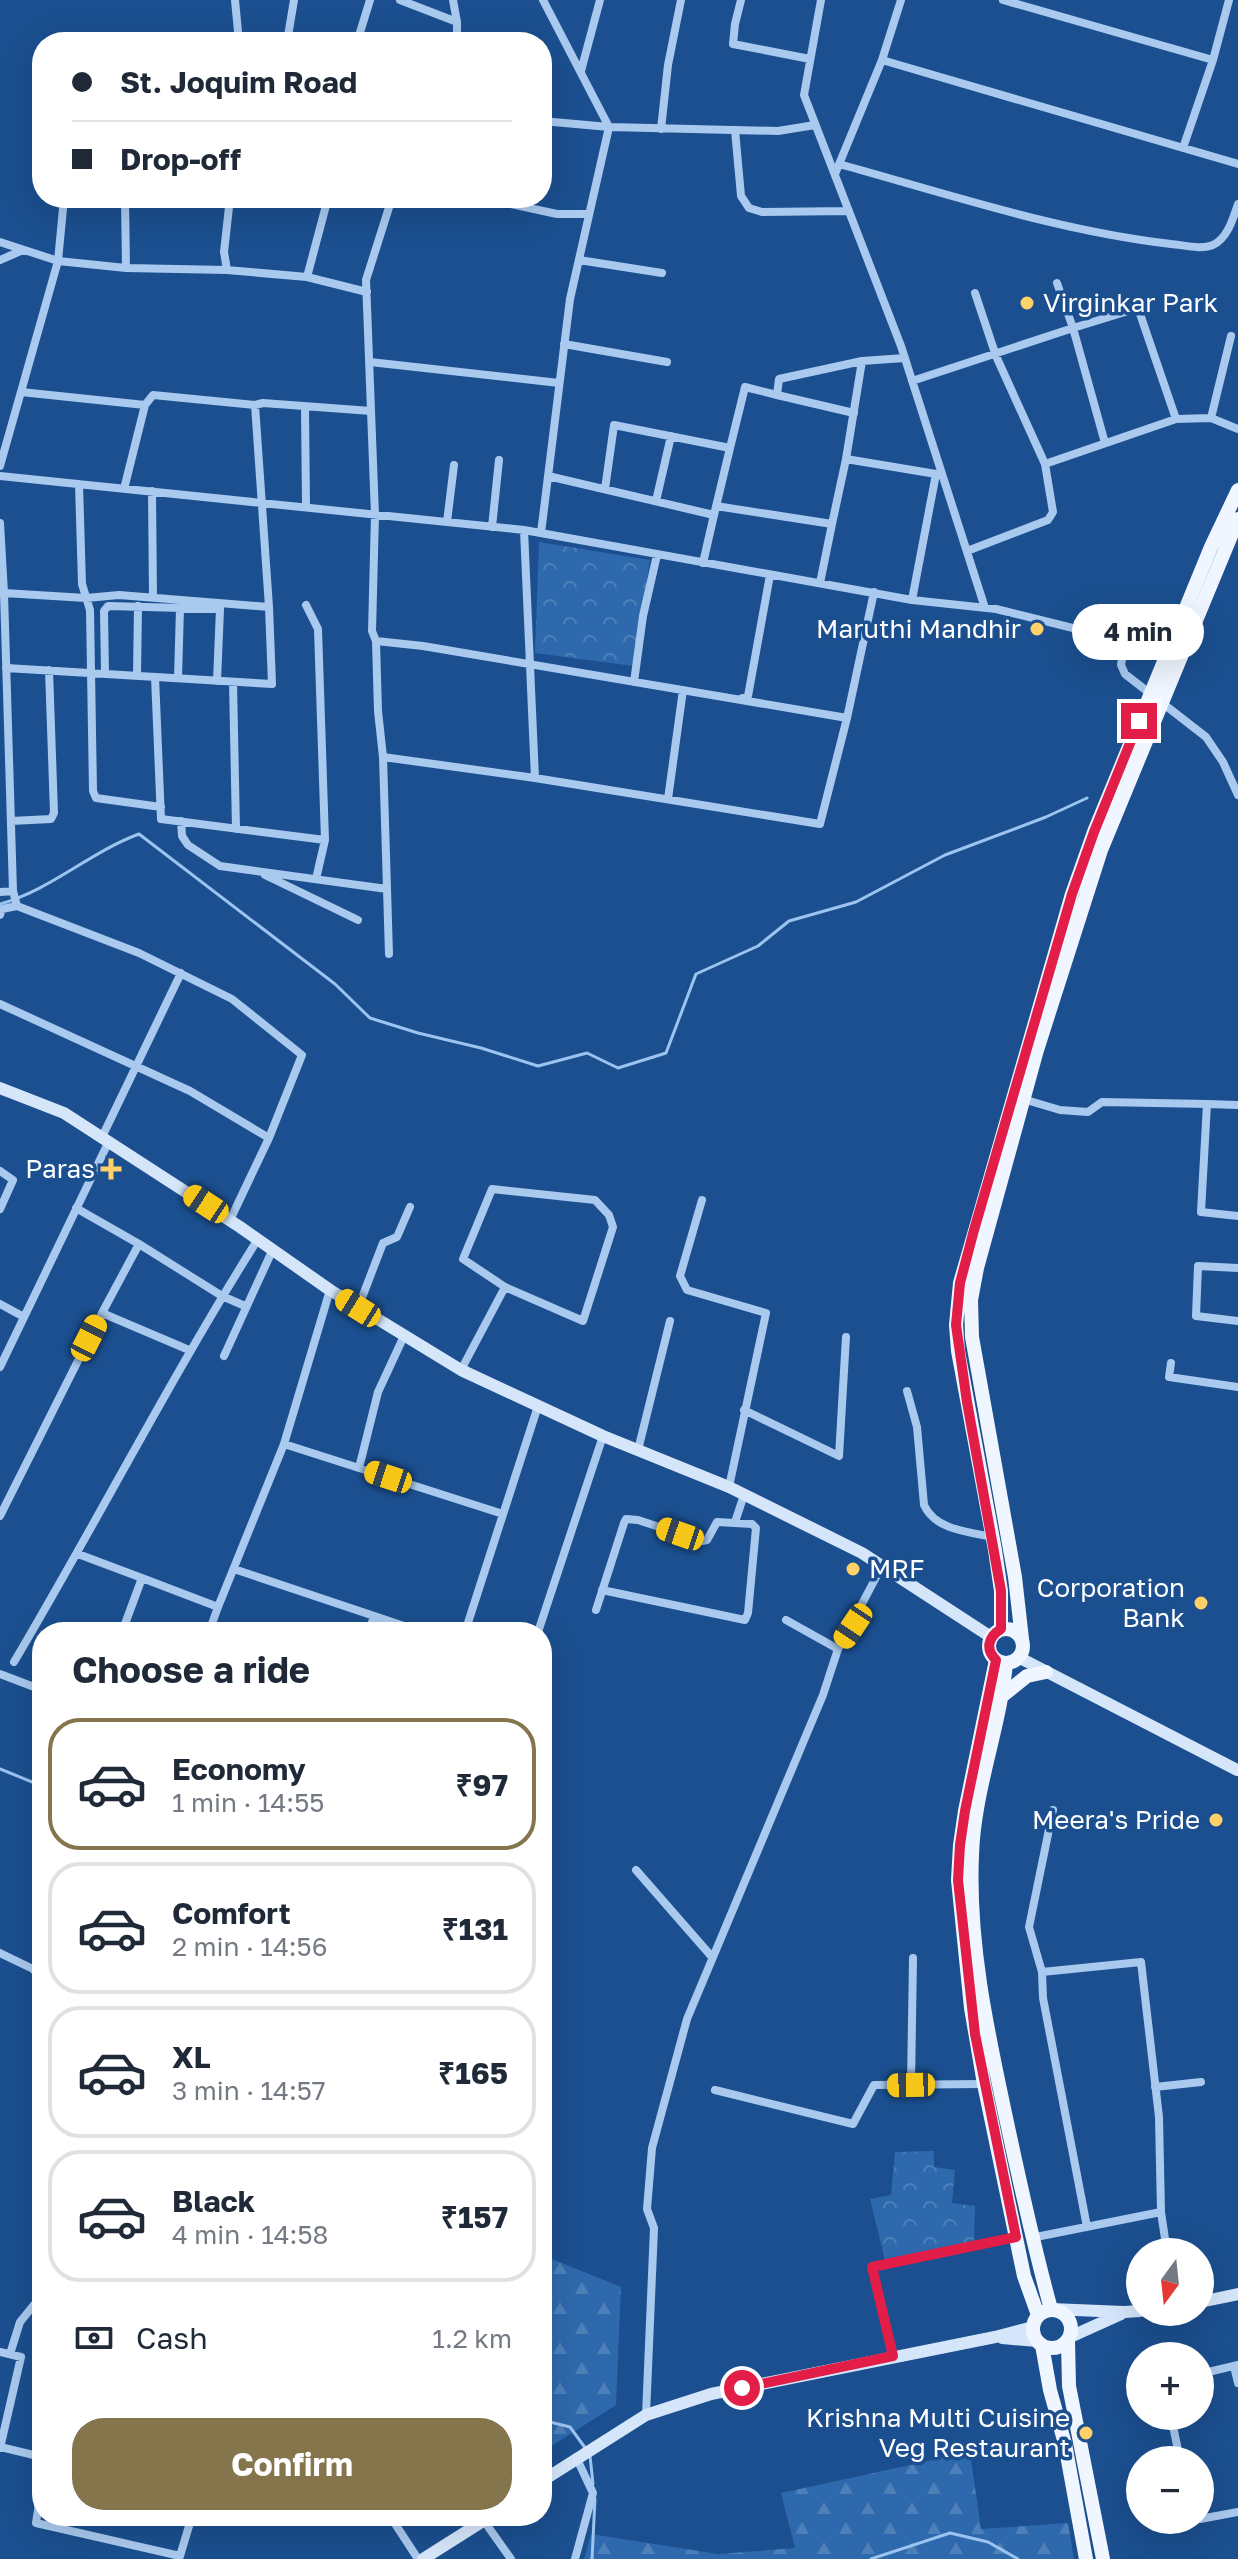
<!DOCTYPE html>
<html lang="en">
<head>
<meta charset="utf-8">
<style>
  :root { --surface:#fff; --page:#f6f6f7; --text:#1f2937; --muted:#747a83; --line:#e0e1e3; --accent:#84754c }
  body { margin:0; font-family:"Golos Text",sans-serif; background:var(--page); color:var(--text); height:100vh; display:flex; flex-direction:column; font-size:30px; white-space:nowrap }
  * { box-sizing:border-box; margin:0 }
  p { font-size:26px; color:var(--muted) }
  .icon { flex:none; width:44px; height:44px; fill:none; stroke:currentColor; stroke-width:2; stroke-linecap:round; stroke-linejoin:round }
  .map { position:relative; flex:1; overflow:hidden }
  .side { position:absolute; left:32px; top:1622px; width:520px; height:904px; display:flex; flex-direction:column; background:var(--surface); border-radius:32px; box-shadow:0 8px 32px #0002 }
  .side>* { flex:none }
  .hud { position:absolute; left:32px; top:32px; width:520px; height:176px; border-radius:32px; box-shadow:0 8px 32px #0002; display:grid; align-content:center; height:176px; padding:0 40px; background:var(--surface) }
  .needle { width:52px; rotate:195deg }
  .tools { position:absolute; left:1126px; top:2238px; display:grid; gap:16px }
  .tools a { display:grid; place-items:center; width:88px; height:88px; border-radius:50%; background:var(--surface); box-shadow:0 8px 32px #0002; font-size:40px }
  .end { position:absolute; width:36px; height:36px; margin:-18px; border:10px solid #e11d48; background:#fff; box-shadow:0 0 0 4px #fff }
  .from { border-radius:50% }
  .bubble { position:absolute; height:56px; border-radius:28px; background:var(--surface); box-shadow:0 8px 32px #0002; font-size:26px; font-weight:700; line-height:56px; text-align:center }
  .car { position:absolute; width:24px; height:48px; margin:-24px -12px; border-radius:10px; box-shadow:0 0 6px 2px #0007; background:linear-gradient(#f5c518 24%,#345 0 40%,#f5c518 0 76%,#345 0 86%,#f5c518 0) }
  .hud b { display:flex; align-items:center; gap:28px; height:76px; font-size:30px }
  .hud b+b { border-top:2px solid var(--line) }
  .hud i { width:20px; height:20px; background:var(--text) }
  ul { padding:0; list-style:none }
  li { display:flex; align-items:center; gap:24px; height:132px; margin:0 16px 12px; padding:0 24px; border:4px solid var(--line); border-radius:32px }
  li div { flex:1 }
  li b { display:block; font-size:30px }
  li em { font-style:normal; font-weight:700 }
  li.on { border-color:var(--accent) }
  li>.icon { width:72px; height:72px; stroke-width:1.5 }
  h2 { padding:0 40px; font-size:36px; line-height:96px }
  .pay { display:flex; align-items:center; gap:20px; height:88px; padding:0 40px; font-size:30px }
  .pay p { margin-inline-start:auto }
  .button { display:flex; gap:16px; margin-top:auto; padding:16px 40px }
  .button a { flex:1; height:92px; border-radius:32px; background:var(--accent); color:#fff; font-size:32px; font-weight:700; line-height:92px; text-align:center }
  .map>svg:first-child { display:block }
</style>
</head>
<body>
<div class="map">
<svg width="1238" height="2559" viewBox="0 0 1238 2559">
  <defs>
    <pattern id="forest-firs" width="22" height="20" patternUnits="userSpaceOnUse" patternTransform="scale(2)"><rect width="22" height="20" fill="#2e69ad"/><path d="M5 1l3.5 6h-7zM16 11l3.5 6h-7z" fill="#4d80b9"/></pattern>
    <pattern id="park-crowns" width="20" height="18" patternUnits="userSpaceOnUse" patternTransform="scale(2)"><rect width="20" height="18" fill="#2e69ad"/><path d="M2 6a3 3 0 1 1 6 0M12 15a3 3 0 1 1 6 0" fill="none" stroke="#4d80b9"/></pattern>
  </defs>
  <rect width="100%" height="100%" fill="#1b4f8f"/>
  <path fill="url(#forest-firs)" d="M542 2255 621 2287 616 2405 542 2452Z
    M970 2452 981 2529 1068 2523 1074 2559H584L591 2534 718 2554 795 2548 781 2493Z"/>
  <path fill="url(#park-crowns)" d="M539 542 650 560 633 666 535 653Z
    M934 2151V2167L955 2170 952 2203 975 2206 974 2243 885 2260 870 2199 891 2195 895 2152Z"/>
  <g fill="none" stroke-linecap="round" stroke-linejoin="round">
    <path stroke="#9cc4f0" stroke-width="3" d="M0 904C51 890 90 852 139 834L335 984 370 1018 418 1033 481 1048 538 1066 587 1053 618 1068 666 1053 696 974 758 946 789 921 856 902 945 855 1046 817 1087 798
      M0 1769 42 1786
      M542 2420 570 2427 586 2449
      M590 2456 593 2484
      M592 2559 595 2499
      M871 2559 950 2533 988 2542 1018 2559"/>
    <path stroke="#a9c9ee" stroke-width="8" d="M235 0 239 42
      M400 0 457 22V42
      M453 0 457 22
      M741 0 735 24 733 44 810 59
      M821 0 804 95 901 346 985 608
      M1003 0 1213 60
      M287 42 294 0
      M357 42 370 0
      M882 60 901 0
      M581 71 600 0
      M542 121 609 127 778 131 815 125
      M661 129 668 65 681 0
      M735 130 741 196 749 208 762 212 849 211
      M1183 148 1213 60 1229 0
      M839 164C948 194 1058 231 1171 244 1184 245 1201 250 1213 245 1228 238 1233 218 1238 204
      M835 174 882 60 1238 164
      M125 198 126 268
      M502 198 501 202 557 214H589
      M0 242 58 261 126 268 227 270 307 277 367 292
      M0 260 23 250
      M579 260 662 273
      M227 270 224 252 230 198
      M307 277 328 198
      M975 293 996 356 1045 464
      M1231 336 1211 418 1238 429
      M564 344 667 362
      M370 362 559 383
      M912 381 1073 328 1057 283
      M21 392 145 405 124 489
      M145 405 153 395 255 405 263 403 371 411
      M255 405 269 607
      M305 408 306 507
      M854 413 777 395 779 379 862 361
      M1176 419 1211 418
      M730 448 745 387 777 395
      M846 459 862 361 905 358
      M0 466 58 261 64 198
      M0 476 524 530 912 600 996 609 1125 641 1166 656
      M548 476 714 515 703 563
      M79 484 82 584 90 610 93 791 96 798 161 807
      M605 489 614 425 730 448 714 515
      M152 491 153 597
      M656 501 671 436
      M716 506 832 524 820 583
      M447 522 454 465
      M0 523 4 593 86 598 119 595 269 607 272 684 6 668
      M832 524 846 459 942 475
      M492 527 499 460
      M524 530 535 778
      M541 533 570 299 609 127 543 0
      M967 551 1048 520 1053 512 1045 464 1176 419 1138 308 1073 328 1105 443
      M0 593H4L13 891
      M912 600 936 474
      M306 605 318 629 325 840 316 879
      M376 641 423 646 847 718
      M1125 641 1121 665 1125 674 1206 737 1223 762 1238 795
      M105 674 104 611 108 606 220 609 217 681
      M137 676 138 606
      M155 677 161 819 325 840
      M178 678 180 608
      M233 682 236 829
      M634 682 643 616 657 555
      M740 699 748 696 770 575
      M383 757 378 711 376 641 372 631 375 515 366 280 392 198
      M668 799 683 690
      M11 821 51 819 54 813 49 670
      M181 821 182 836 188 845 220 866 387 889
      M265 875 358 920
      M0 892 13 891 17 906 2 909 0 915
      M17 906 139 953 232 999 302 1055 269 1138 230 1220
      M389 954 383 757 535 778 820 824 847 718 874 592
      M0 1004 190 1091 269 1138
      M1023 1099 1060 1110 1088 1112 1102 1102 1207 1104
      M1238 1105 1207 1104 1201 1212 1238 1216
      M102 1137 181 973
      M0 1171 13 1180 0 1209
      M492 1189 595 1200 609 1215 613 1227 583 1321 505 1287 463 1259Z
      M702 1200 680 1276 687 1290 766 1313 729 1487
      M76 1208 139 1244
      M1238 1268 1198 1266 1196 1316 1238 1321
      M0 1304 24 1317
      M358 1308 383 1243 397 1237 410 1207
      M102 1313 139 1244 222 1296 245 1306
      M224 1356 273 1249
      M1171 1363 1169 1377 1238 1387
      M0 1367 109 1141
      M461 1370 505 1287
      M907 1391 917 1427 924 1505C935 1530 969 1532 993 1537
      M744 1410 839 1456 846 1337
      M284 1444 330 1290
      M638 1450 670 1321
      M359 1468 378 1392 404 1336
      M0 1516 102 1313 189 1350
      M735 1522 744 1495
      M78 1554 142 1578 122 1632
      M234 1569 422 1632
      M142 1578 218 1607 209 1632
      M218 1607 284 1444 503 1514
      M596 1610 624 1523 626 1519 638 1520 702 1541 707 1540 717 1522 752 1524 756 1528 748 1613 745 1620 602 1590
      M786 1620 838 1649
      M369 1632 374 1616
      M465 1632 538 1406
      M538 1632 603 1436
      M14 1662C97 1522 171 1377 258 1239
      M0 1674 42 1690
      M636 1870 712 1957
      M0 1953 33 1969 42 1980
      M1042 1972 1029 1927 1053 1810
      M911 2085 913 1958
      M1155 2087 1201 2082
      M715 2090 853 2124 874 2085 984 2084
      M1087 2227 1043 1998 1042 1972 1141 1962 1159 2117 1161 2212
      M1031 2238 1161 2212 1167 2252
      M0 2352 21 2357 0 2448
      M10 2354 20 2322 42 2295
      M893 2356 872 2267 1016 2237
      M1234 2366 1238 2383
      M1200 2374 1238 2365
      M646 2415 654 2228 647 2209 652 2148 687 2019 823 1695 838 1649 853 1626 855 1617 882 1566
      M1171 2416 1180 2460
      M0 2447 42 2457
      M42 2483 36 2523 180 2556 192 2516
      M390 2516 418 2559
      M1200 2519 1238 2512
      M484 2521 511 2559
      M1178 2523 1194 2520
      M575 2559 593 2493 576 2457"/>
    <path stroke="#d6e6fa" stroke-width="12" d="M0 1088 64 1113 240 1227 330 1290 461 1370 603 1436 729 1487 862 1553 991 1637
      M1020 1658 1237 1770
      M1200 2302 1238 2294
      M1051 2309 1124 2312 1140 2311
      M1070 2337 1121 2314
      M1002 2338 1037 2341
      M542 2481 646 2415 711 2394 995 2337 1033 2327
      M423 2559 491 2516"/>
    <path stroke="#f0f6ff" stroke-width="14" d="M989 1646a17 17 0 1 1 34 0a17 17 0 1 1-34 0Z
      M1001 1629V1591L995 1550 958 1351 956 1325 960 1283 1072 894 1094 832 1211 547 1238 490
      M1022 1639 1015 1577 972 1337 971 1300 977 1268 1037 1050 1101 850 1238 519
      M996 1660 965 1811 960 1845 958 1880 971 2008 984 2084 1024 2276 1038 2315
      M1006 1663C1000 1728 974 1790 972 1855 968 1941 987 2029 1005 2113 1019 2179 1033 2244 1051 2309
      M1002 1696 1027 1676 1046 1672
      M1033 2329a19 19 0 1 1 38 0a19 19 0 1 1-38 0Z
      M1068 2341 1069 2386 1103 2559
      M1042 2345 1050 2390 1065 2444 1086 2559"/>
  </g>
  <g fill="none" stroke-linecap="round" stroke-linejoin="round">
    <path stroke="#e11d48" stroke-width="10" d="M742 2388 893 2356 872 2267 1016 2237 975 2034 958 1880 960 1845 965 1811 996 1660C985 1649 988 1637 1001 1629V1591L967 1402 956 1325 960 1283 974 1230 1072 894 1094 832 1139 721"/>
  </g>
  <g fill="#ffd166" stroke="#1b4f8f" stroke-width="3">
    <circle cx="1027" cy="303" r="8"/>
    <circle cx="1037" cy="629" r="8"/>
    <path d="M107 1157h8v8h8v8h-8v8h-8v-8h-8v-8h8z"/>
    <circle cx="853" cy="1569" r="8"/>
    <circle cx="1201" cy="1603" r="8"/>
    <circle cx="1216" cy="1820" r="8"/>
    <circle cx="1086" cy="2433" r="8"/>
  </g>
  <g text-anchor="middle" stroke-width="7" stroke-linejoin="round" paint-order="stroke">
    <g font-size="26" fill="#fff" stroke="#1b4f8f" text-anchor="end">
      <text x="1043" y="312" text-anchor="start">Virginkar Park</text>
      <text x="1021" y="638">Maruthi Mandhir</text>
      <text x="95" y="1178">Paras</text>
      <text x="869" y="1578" text-anchor="start">MRF</text>
      <text x="1185" y="1597">Corporation<tspan x="1185" dy="30">Bank</tspan></text>
      <text x="1200" y="1829">Meera's Pride</text>
      <text x="1070" y="2427">Krishna Multi Cuisine<tspan x="1070" dy="30">Veg Restaurant</tspan></text>
    </g>
  </g>
</svg>
<div class="tools">
<a><svg class="needle" viewBox="-14 -14 28 28"><path d="M0-13l5 13h-10z" fill="#e53935"/><path d="M0 13l5-13h-10z" fill="#747a83"/></svg></a>
<a>+</a>
<a>−</a>
</div>
<i class="end from" style="left:742px;top:2388px"></i>
<i class="end" style="left:1139px;top:721px"></i>
<div class="bubble" style="left:1072px;top:604px;width:132px">4 min</div>
<i class="car" style="left:206px;top:1204px;rotate:303deg"></i>
<i class="car" style="left:358px;top:1308px;rotate:302deg"></i>
<i class="car" style="left:89px;top:1338px;rotate:27deg"></i>
<i class="car" style="left:388px;top:1477px;rotate:288deg"></i>
<i class="car" style="left:680px;top:1534px;rotate:289deg"></i>
<i class="car" style="left:853px;top:1626px;rotate:214deg"></i>
<i class="car" style="left:911px;top:2085px;rotate:269deg"></i>
<div class="hud">
<b><i class="from"></i>St. Joquim Road</b>
<b><i></i>Drop-off</b>
</div>
<section class="side">
<h2>Choose a ride</h2>
<ul>
<li class="on"><svg class="icon" aria-label="car" viewBox="0 0 24 24"><path d="M5 17H2v-5l4-1 3-4h7l3 4 3 1v5h-3M9 17h6M6 11h13"/><circle cx="7" cy="17" r="2"/><circle cx="17" cy="17" r="2"/></svg><div><b>Economy</b><p>1 min · 14:55</p></div><em>₹97</em></li>
<li><svg class="icon" aria-label="car" viewBox="0 0 24 24"><path d="M5 17H2v-5l4-1 3-4h7l3 4 3 1v5h-3M9 17h6M6 11h13"/><circle cx="7" cy="17" r="2"/><circle cx="17" cy="17" r="2"/></svg><div><b>Comfort</b><p>2 min · 14:56</p></div><em>₹131</em></li>
<li><svg class="icon" aria-label="car" viewBox="0 0 24 24"><path d="M5 17H2v-5l4-1 3-4h7l3 4 3 1v5h-3M9 17h6M6 11h13"/><circle cx="7" cy="17" r="2"/><circle cx="17" cy="17" r="2"/></svg><div><b>XL</b><p>3 min · 14:57</p></div><em>₹165</em></li>
<li><svg class="icon" aria-label="car" viewBox="0 0 24 24"><path d="M5 17H2v-5l4-1 3-4h7l3 4 3 1v5h-3M9 17h6M6 11h13"/><circle cx="7" cy="17" r="2"/><circle cx="17" cy="17" r="2"/></svg><div><b>Black</b><p>4 min · 14:58</p></div><em>₹157</em></li>
</ul>
<div class="pay"><svg class="icon" aria-label="cash" viewBox="0 0 24 24"><path d="M3 7h18v10H3z"/><circle cx="12" cy="12" r="2"/></svg>Cash<p>1.2 km</p></div>
<div class="button"><a>Confirm</a></div>
</section>
</div>
</body>
</html>
